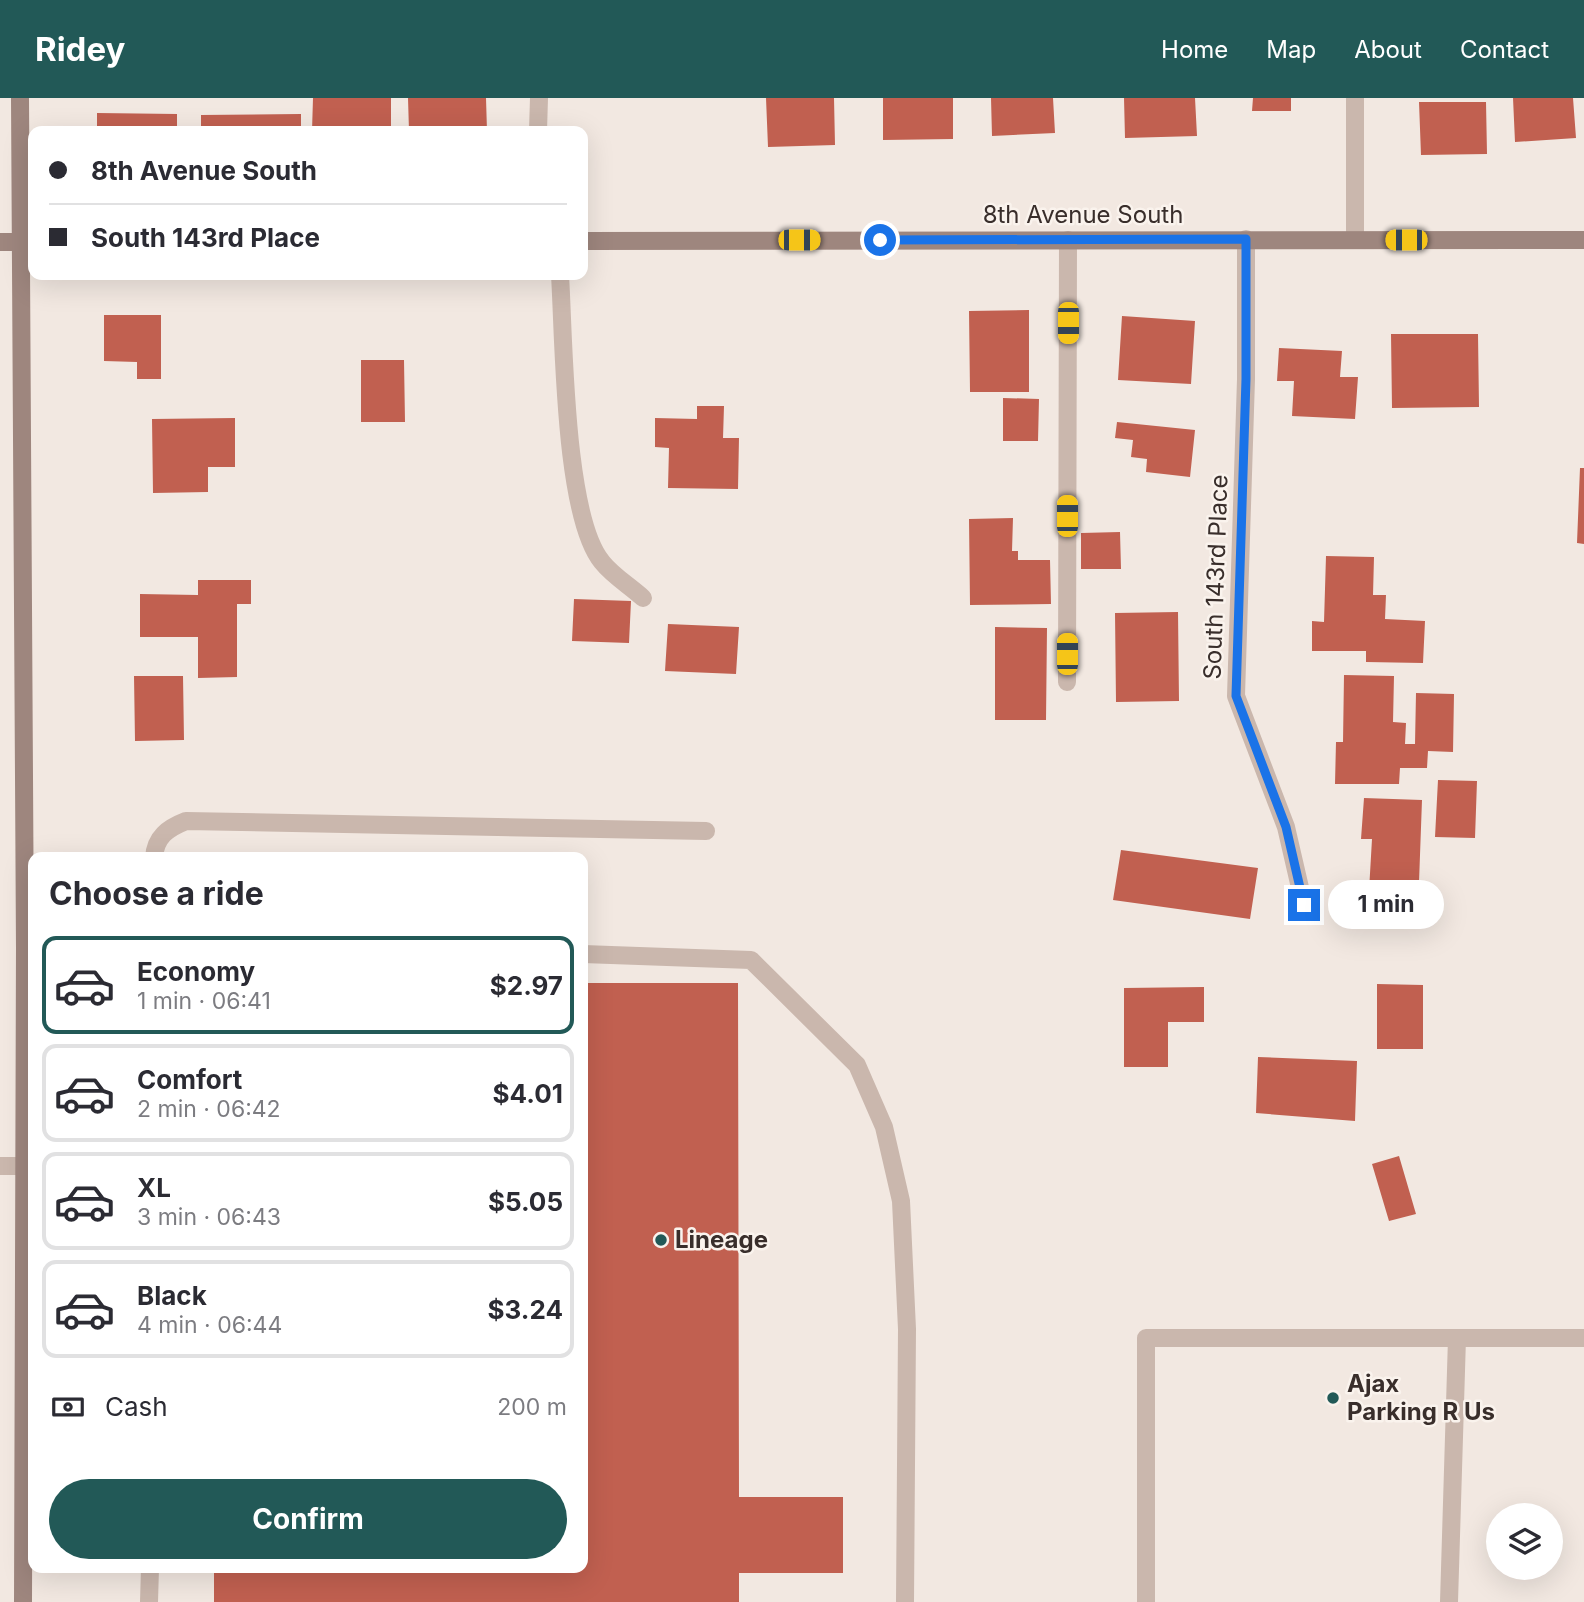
<!DOCTYPE html>
<html lang="en">
<head>
<meta charset="utf-8">
<style>
  :root { --surface:#fff; --page:#f7f7f7; --text:#2b2b33; --muted:#7c7c81; --line:#e1e1e2; --accent:#225957 }
  body { margin:0; font-family:Inter,sans-serif; background:var(--page); color:var(--text); height:100vh; display:flex; flex-direction:column; font-size:26px; white-space:nowrap }
  * { box-sizing:border-box; margin:0 }
  p { font-size:23px; color:var(--muted) }
  .icon { flex:none; width:38px; height:38px; fill:none; stroke:currentColor; stroke-width:2; stroke-linecap:round; stroke-linejoin:round }
  .map { position:relative; flex:1; overflow:hidden }
  .side { position:absolute; left:28px; top:754px; width:560px; height:721px; display:flex; flex-direction:column; background:var(--surface); border-radius:14px; box-shadow:0 7px 28px #0002 }
  .side>* { flex:none }
  .banner { position:absolute; left:28px; top:28px; width:560px; height:154px; border-radius:14px; box-shadow:0 7px 28px #0002; display:grid; align-content:center; height:154px; padding:0 21px; background:var(--surface) }
  .controls { position:absolute; left:1486px; top:1405px; display:grid; gap:14px }
  .controls a { display:grid; place-items:center; width:77px; height:77px; border-radius:50%; background:var(--surface); box-shadow:0 7px 28px #0002; font-size:35px }
  .end { position:absolute; width:32px; height:32px; margin:-16px; border:9px solid #1a73e8; background:#fff; box-shadow:0 0 0 4px #fff }
  .from { border-radius:50% }
  .bubble { position:absolute; height:49px; border-radius:24px; background:var(--surface); box-shadow:0 7px 28px #0002; font-size:23px; font-weight:700; line-height:49px; text-align:center }
  .car { position:absolute; width:21px; height:42px; margin:-21px -10px; border-radius:9px; box-shadow:0 0 5px 2px #0007; background:linear-gradient(#f5c518 24%,#345 0 40%,#f5c518 0 76%,#345 0 86%,#f5c518 0) }
  .banner b { display:flex; align-items:center; gap:24px; height:66px; font-size:26px }
  .banner b+b { border-top:2px solid var(--line) }
  .banner i { width:18px; height:18px; background:var(--text) }
  ul { padding:0; list-style:none }
  li { display:flex; align-items:center; gap:21px; height:98px; margin:0 14px 10px; padding:0 7px; border:4px solid var(--line); border-radius:14px }
  li div { flex:1 }
  li b { display:block; font-size:26px }
  li em { font-style:normal; font-weight:700 }
  li.on { border-color:var(--accent) }
  li>.icon { width:63px; height:63px; stroke-width:1.5 }
  h2 { padding:0 21px; font-size:32px; line-height:84px }
  .pay { display:flex; align-items:center; gap:18px; height:77px; padding:0 21px; font-size:26px }
  .pay p { margin-inline-start:auto }
  .action { display:flex; gap:14px; margin-top:auto; padding:14px 21px }
  .action a { flex:1; height:80px; border-radius:42px; background:var(--accent); color:#fff; font-size:28px; font-weight:700; line-height:80px; text-align:center }
  header { display:flex; align-items:center; gap:42px; box-sizing:border-box; height:98px; padding:0 35px; background:var(--accent); color:#fff }
  header strong { font-size:33px }
  nav { display:flex; gap:38px; margin-inline-start:auto; font-size:24px }
  .map>svg:first-child { display:block }
</style>
</head>
<body>
<header>
<strong>Ridey</strong>
<nav><a>Home</a><a>Map</a><a>About</a><a>Contact</a></nav>
</header>
<div class="map">
<svg width="1584" height="1504" viewBox="0 0 1584 1504">
  <rect width="100%" height="100%" fill="#f2e8e1"/>
  <path fill="#c16050" d="M313 0H391V33H312Z
    M408 0H486L487 33H409Z
    M766 0H834L835 47 768 49Z
    M883 0H953V41L883 42Z
    M991 0H1053L1055 35 992 38Z
    M1124 0H1195L1197 38 1125 40Z
    M1253 0H1291V13H1252Z
    M1513 0H1573L1576 40 1515 44Z
    M1419 4H1486L1487 56 1421 57Z
    M97 15 177 16V33H97Z
    M301 16V33H201V17Z
    M1029 212V294H970L969 213Z
    M104 217H161V281H137V264L104 263Z
    M1122 218 1195 223 1191 286 1118 282Z
    M1391 236H1478L1479 309 1392 310Z
    M1279 250 1342 253 1340 279H1358L1355 321 1292 318 1294 283H1277Z
    M361 262H404L405 324H361Z
    M1003 300 1039 301 1038 343H1003Z
    M697 308H724L723 340H739L738 391 668 390 669 350 655 349V320L697 321Z
    M235 320V369H208V394L153 395 152 321Z
    M1117 324 1195 332 1190 379 1146 374 1147 361 1131 359 1133 342 1115 340Z
    M1580 370H1584V446L1577 445Z
    M1013 420 1012 453H1018V462H1050L1051 506 970 507 969 421Z
    M1120 434 1121 471H1081V435Z
    M1326 458 1374 459 1373 497H1386L1385 521 1425 523 1423 565 1366 564V553H1312V523L1324 524Z
    M198 482H251V506H237V579L198 580V539H140V496L198 497Z
    M574 501 631 503 629 545 572 543Z
    M1178 514 1179 603 1116 604 1115 515Z
    M668 526 739 529 736 576 665 573Z
    M995 529 1047 530 1046 622H995Z
    M1344 577 1394 578 1393 624 1406 625 1405 646H1415L1416 595 1454 596 1453 654 1428 653 1427 670H1400L1399 686H1335L1336 644H1343Z
    M134 578H183L184 642 135 643Z
    M1438 682 1477 683 1475 740 1435 739Z
    M1364 700 1422 702 1418 812 1368 810 1372 741H1361Z
    M1121 752 1258 770 1250 821 1113 802Z
    M583 885H738L739 1399H843V1475H739V1504H214V1470H583Z
    M1377 886 1423 887V951H1377Z
    M1204 889V924H1168V969H1124V890Z
    M1258 959 1357 963 1355 1023 1256 1015Z
    M1399 1058 1416 1116 1389 1123 1372 1066Z"/>
  <g fill="none" stroke-linecap="round" stroke-linejoin="round">
    <path stroke="#cab7ad" stroke-width="18" d="M538 33 539 0
      M560 177C564 241 564 418 602 464 613 478 630 488 643 500
      M1067 584 1068 142
      M154 760C155 739 168 730 186 723L706 733
      M583 856 751 862 857 967 884 1029 901 1103 907 1231 905 1504
      M0 1068H24
      M149 1504 150 1470
      M1146 1504V1240H1584
      M1449 1504 1457 1240"/>
    <path stroke="#cab7ad" stroke-width="18" d="M1355 0V141
      M1246 141V281L1236 598 1286 729 1304 807"/>
    <path stroke="#9e867e" stroke-width="18" d="M20 0 25 849 23 1504
      M583 143 1584 142
      M0 144H33"/>
  </g>
  <g fill="none" stroke-linecap="round" stroke-linejoin="round">
    <path stroke="#1a73e8" stroke-width="9" d="M880 142 1246 141V281L1236 598 1286 729 1304 807"/>
  </g>
  <g fill="#225957" stroke="#faf3ed" stroke-width="2.5">
    <circle cx="661" cy="1142" r="7"/>
    <circle cx="1333" cy="1300" r="7"/>
  </g>
  <g text-anchor="middle" stroke-width="5" stroke-linejoin="round" paint-order="stroke">
    <g font-size="24" fill="#392e2b" stroke="#faf3ed">
      <text x="1083" y="125">8th Avenue South</text>
      <text transform="translate(1216 479) rotate(-88)" y="8">South 143rd Place</text>
    </g>
    <g font-size="24" font-weight="bold" fill="#392e2b" stroke="#faf3ed" text-anchor="start">
      <text x="675" y="1150">Lineage</text>
      <text x="1347" y="1294">Ajax<tspan x="1347" dy="28">Parking R Us</tspan></text>
    </g>
  </g>
</svg>
<div class="controls">
<a><svg class="icon" aria-label="layers" viewBox="0 0 24 24"><path d="M12 4l9 5-9 5-9-5zM3 14l9 5 9-5"/></svg></a>
</div>
<i class="end from" style="left:880px;top:142px"></i>
<i class="end" style="left:1304px;top:807px"></i>
<div class="bubble" style="left:1328px;top:782px;width:116px">1 min</div>
<i class="car" style="left:799px;top:142px;rotate:90deg"></i>
<i class="car" style="left:1406px;top:142px;rotate:270deg"></i>
<i class="car" style="left:1068px;top:225px;rotate:180deg"></i>
<i class="car" style="left:1067px;top:418px;rotate:0deg"></i>
<i class="car" style="left:1067px;top:556px;rotate:0deg"></i>
<div class="banner">
<b><i class="from"></i>8th Avenue South</b>
<b><i></i>South 143rd Place</b>
</div>
<section class="side">
<h2>Choose a ride</h2>
<ul>
<li class="on"><svg class="icon" aria-label="car" viewBox="0 0 24 24"><path d="M5 17H2v-5l4-1 3-4h7l3 4 3 1v5h-3M9 17h6M6 11h13"/><circle cx="7" cy="17" r="2"/><circle cx="17" cy="17" r="2"/></svg><div><b>Economy</b><p>1 min · 06:41</p></div><em>$2.97</em></li>
<li><svg class="icon" aria-label="car" viewBox="0 0 24 24"><path d="M5 17H2v-5l4-1 3-4h7l3 4 3 1v5h-3M9 17h6M6 11h13"/><circle cx="7" cy="17" r="2"/><circle cx="17" cy="17" r="2"/></svg><div><b>Comfort</b><p>2 min · 06:42</p></div><em>$4.01</em></li>
<li><svg class="icon" aria-label="car" viewBox="0 0 24 24"><path d="M5 17H2v-5l4-1 3-4h7l3 4 3 1v5h-3M9 17h6M6 11h13"/><circle cx="7" cy="17" r="2"/><circle cx="17" cy="17" r="2"/></svg><div><b>XL</b><p>3 min · 06:43</p></div><em>$5.05</em></li>
<li><svg class="icon" aria-label="car" viewBox="0 0 24 24"><path d="M5 17H2v-5l4-1 3-4h7l3 4 3 1v5h-3M9 17h6M6 11h13"/><circle cx="7" cy="17" r="2"/><circle cx="17" cy="17" r="2"/></svg><div><b>Black</b><p>4 min · 06:44</p></div><em>$3.24</em></li>
</ul>
<div class="pay"><svg class="icon" aria-label="cash" viewBox="0 0 24 24"><path d="M3 7h18v10H3z"/><circle cx="12" cy="12" r="2"/></svg>Cash<p>200 m</p></div>
<div class="action"><a>Confirm</a></div>
</section>
</div>
</body>
</html>
